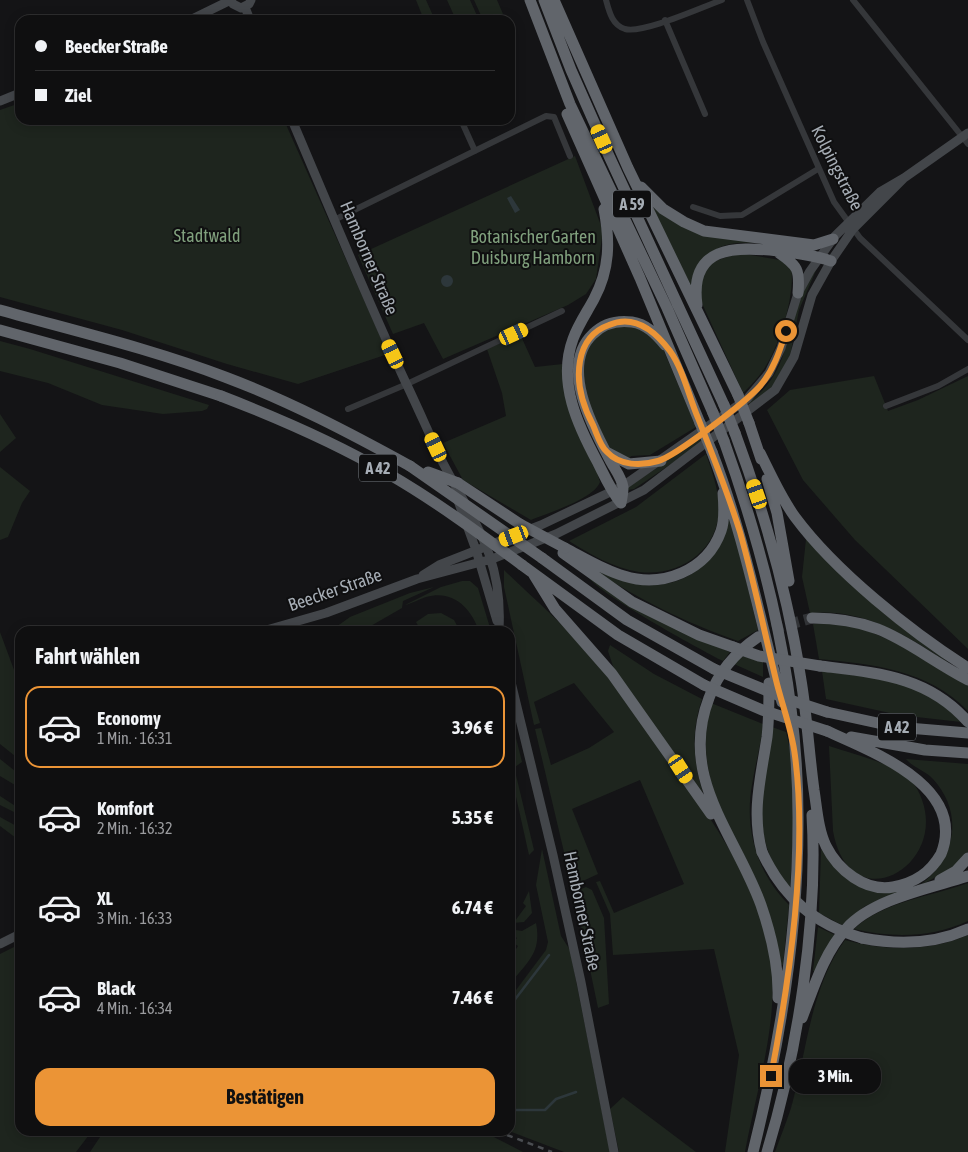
<!DOCTYPE html>
<html lang="de">
<head>
<meta charset="utf-8">
<style>
  :root { --surface:#0f0f10; --page:#1d1d1e; --text:#f1f3f6; --muted:#9b9c9f; --line:#2f2f30; --accent:#eb9436 }
  body { margin:0; font-family:"Asap Condensed",sans-serif; background:var(--page); color:var(--text); height:100vh; display:flex; flex-direction:column; font-size:19px; white-space:nowrap }
  * { box-sizing:border-box; margin:0 }
  p { font-size:16px; color:var(--muted) }
  .icon { flex:none; width:28px; height:28px; fill:none; stroke:currentColor; stroke-width:2; stroke-linecap:round; stroke-linejoin:round }
  .map { position:relative; flex:1; overflow:hidden }
  .sheet { position:absolute; left:15px; top:626px; width:500px; height:510px; display:flex; flex-direction:column; background:var(--surface); border-radius:15px; box-shadow:0 2px 12px #0003,0 0 0 1px var(--line) }
  .sheet>* { flex:none }
  .top-card { position:absolute; left:15px; top:15px; width:500px; height:110px; border-radius:15px; box-shadow:0 2px 12px #0003,0 0 0 1px var(--line); display:grid; align-content:center; height:110px; padding:0 20px; background:var(--surface) }
  .end { position:absolute; width:22px; height:22px; margin:-11px; border:6px solid #eb9436; background:#111; box-shadow:0 0 0 2px #111 }
  .from { border-radius:50% }
  .bubble { position:absolute; height:35px; border-radius:15px; background:var(--surface); box-shadow:0 2px 12px #0003,0 0 0 1px var(--line); font-size:16px; font-weight:700; line-height:35px; text-align:center }
  .car { position:absolute; width:15px; height:30px; margin:-15px -8px; border-radius:6px; box-shadow:0 0 4px 1px #0007; background:linear-gradient(#f5c518 24%,#345 0 40%,#f5c518 0 76%,#345 0 86%,#f5c518 0) }
  .top-card b { display:flex; align-items:center; gap:18px; height:48px; font-size:19px }
  .top-card b+b { border-top:1px solid var(--line) }
  .top-card i { width:12px; height:12px; background:var(--text) }
  ul { padding:0; list-style:none }
  li { display:flex; align-items:center; gap:15px; height:82px; margin:0 10px 8px; padding:0 10px; border:2px solid transparent; border-radius:15px }
  li div { flex:1 }
  li b { display:block; font-size:19px }
  li em { font-style:normal; font-weight:700 }
  li.current { border-color:var(--accent) }
  li>.icon { width:45px; height:45px; stroke-width:1.5 }
  h2 { padding:0 20px; font-size:22px; line-height:60px }
  .button { display:flex; gap:10px; margin-top:auto; padding:10px 20px }
  .button a { flex:1; height:58px; border-radius:15px; background:var(--accent); color:#111; font-size:20px; font-weight:700; line-height:58px; text-align:center }
  .map>svg:first-child { display:block }
</style>
</head>
<body>
<div class="map">
<svg width="968" height="1152" viewBox="0 0 968 1152">
  <rect width="100%" height="100%" fill="#141416"/>
  <path fill="#1e251e" d="M416 0H426L435 20H424Z
    M447 0H470L479 20H456Z
    M474 0H497L503 14 490 20H483Z
    M20 103V120H284L388 354 298 384 227 364 122 330 0 297V110Z
    M575 156 603 231 596 279 586 294 568 305 443 359 424 323 393 334 358 255Z
    M651 206 682 227 805 248C781 246 735 236 715 250 705 256 698 276 691 286Z
    M739 253 786 261 791 265C796 293 780 345 764 369 758 378 751 385 743 393L700 299 701 277 712 262Z
    M817 268 799 310 790 356 772 388 750 407 748 403C791 371 783 337 801 295 805 286 811 277 817 268Z
    M613 325H636L661 344 696 427 650 455 631 456 628 461C623 458 615 455 611 451 592 427 574 374 590 345 595 336 604 331 613 325Z
    M520 334 535 367 563 364 600 482C594 499 548 513 531 520L463 480 443 443 506 416 502 393 487 349Z
    M0 341 30 349 209 405 207 409 202 411 163 414 102 405 48 383 0 371Z
    M874 376 888 411 918 400 968 376V649L855 540 803 480 767 410 790 390Z
    M0 414 16 438 0 452Z
    M701 438 702 443 634 489 628 490V487Z
    M706 454C712 471 718 488 719 506 720 550 680 577 639 572 613 568 590 554 569 541L636 507Z
    M0 467 30 491 22 503 8 537 0 540Z
    M730 514 758 630 738 641C682 621 642 601 592 569 608 574 627 584 644 585 690 588 721 558 730 514Z
    M806 539 949 663C906 635 864 608 810 613L802 577Z
    M504 570C533 598 564 625 590 655 615 684 636 716 658 746 708 814 760 880 771 965 779 1021 755 1096 745 1152H725L739 1055 714 949 613 955 610 914 596 882 600 881 614 913 684 884 640 780 572 809 598 874 572 886 535 729 541 728 551 765 589 748 614 732 574 683 534 702 540 723 534 725 504 587Z
    M587 575 692 636 730 652 723 661C701 650 593 591 587 575Z
    M462 581H470L478 588 491 631H479C471 608 453 589 426 597 419 599 411 604 405 605L441 587Z
    M434 587 403 601 402 608 362 631 337 630 336 627 350 617 410 593Z
    M441 613 454 620 460 631H421L416 622 428 614Z
    M841 623C888 634 927 660 968 684V711C929 670 872 664 819 659L813 624Z
    M0 632 20 686V760L0 744Z
    M610 645 654 674 702 699C691 732 693 760 703 793L615 672 608 651Z
    M742 656 763 662V677L734 664Z
    M822 671C862 677 907 677 942 703 949 708 955 716 961 722L899 715 826 699Z
    M711 703 763 724C761 745 755 765 752 785 744 829 757 873 789 905L783 965 779 964 716 799C705 763 702 740 711 703Z
    M510 714 522 762 515 767V771L534 850 529 855 510 770Z
    M772 727 786 732C798 777 793 841 790 888 747 839 764 786 772 727Z
    M829 746C851 753 893 764 910 778 968 855 851 931 833 831Z
    M0 759 20 775V788L0 776Z
    M906 759 968 764V852L953 868 919 886C955 860 965 814 933 779 926 771 912 767 906 759Z
    M0 796 20 809V815L0 805Z
    M0 817 20 828V841L0 826Z
    M542 849 561 936 570 950 610 1152H564L509 1131 510 998 546 950 548 942 536 885Z
    M821 850 824 851 848 879 903 891 865 906 842 925 819 913Z
    M968 883V921C931 938 892 938 854 929 884 901 930 897 968 883Z
    M586 887 592 890 604 918 609 1004 598 1008 574 892Z
    M529 891 532 913 524 922 513 923 510 919 515 921 526 906 523 903Z
    M536 923C542 953 527 962 510 984V958L518 946 513 943 517 938 510 933V929L522 931Z
    M818 927 835 935 816 972 813 971Z
    M968 935V1152H775C780 1138 786 1123 791 1108 807 1052 810 988 845 940 886 951 928 952 968 935Z
    M20 944V1131H92L76 1152H0V954Z
    M623 1097 696 1152H619L610 1109Z
    M104 1131H482L523 1152H90Z"/>
  <path fill="#2d373b" d="M511 196 520 210 515 213 507 198Z
    M441 281a6 6 0 1 1 12 0a6 6 0 1 1-12 0Z"/>
  <g fill="none" stroke-linecap="round" stroke-linejoin="round">
    <path stroke="#2d373b" stroke-width="2.5" d="M510 1006 549 955
      M510 1110H545L556 1099 576 1092"/>
    <path stroke="#313336" stroke-width="11" stroke-dasharray="11 5.5" stroke-linecap="butt" d="M758 637 772 629 812 618"/>
    <path stroke="#35373a" stroke-width="6" d="M606 0C609 11 612 25 625 29 643 34 702 7 722 0
      M747 0 763 42 834 202 860 238 968 340
      M853 0 968 144
      M665 20 705 114
      M461 120 475 151
      M693 207 720 216 742 215 818 169
      M334 220 546 116 554 117 570 156
      M886 406 938 386 968 369
      M348 409 407 384 562 311"/>
    <path stroke="#43464a" stroke-width="9" d="M231 0 233 4 241 8 249 4 251 0
      M245 7 250 20
      M190 20 231 0
      M0 101 20 93
      M292 120C329 207 365 295 405 381 418 408 430 436 443 463 474 522 503 558 499 629
      M457 498 476 550 497 621
      M423 575 439 565 541 525 623 486 747 399 769 373 781 348 798 293 810 271 835 236 880 192 904 178 968 133
      M263 631 326 613 417 579 492 559 556 534 644 490 775 390 794 357 812 295 831 261 853 229 904 178
      M510 678 553 855 581 982 614 1152
      M0 944 20 934"/>
    <path stroke="#61656b" stroke-width="11" d="M530 0 570 104 667 308 713 413
      M544 0 571 70 609 156 724 405
      M554 0 628 168 738 395
      M567 114 640 278 700 423
      M641 187 663 209 684 222 704 231 814 245 833 239
      M604 209C610 241 610 269 594 299 587 312 578 325 573 339 557 382 578 426 598 463 605 477 611 491 621 503
      M779 253C798 266 800 270 798 293
      M697 305C689 246 734 246 778 251 796 253 814 255 831 261
      M0 310C75 331 152 349 225 377 289 401 350 433 410 466
      M0 330 120 363 221 396
      M749 423 761 459
      M735 433C765 514 788 595 801 680 807 716 809 753 814 790 817 809 818 829 826 846 838 870 865 892 893 887 915 883 930 873 941 854 968 786 870 751 827 731
      M724 441C768 563 799 692 798 823 798 934 780 1044 753 1152
      M606 452 629 464 661 461
      M712 452C744 535 759 616 782 702
      M760 453C771 475 781 498 795 517 835 571 911 632 968 668
      M767 479 777 513 789 581
      M458 483 520 524
      M621 503C622 498 623 492 623 487 622 478 614 468 610 460 593 428 559 366 593 334 603 324 617 320 632 322 646 324 656 334 665 345
      M565 548C584 558 603 570 624 576 662 588 707 571 721 531 725 520 724 505 723 493
      M563 553 632 602 699 635 733 647
      M542 558 627 620 714 669
      M522 565 618 635 704 685
      M534 575 555 609 612 674 711 814
      M812 618C886 618 908 648 968 680
      M758 637C736 652 718 673 709 698 678 778 736 835 761 905 771 934 779 967 778 998
      M820 666C877 673 928 676 968 722
      M827 712 896 727 968 733
      M851 737 925 750 968 753
      M762 852C751 812 761 777 767 737 769 720 769 701 769 683
      M940 880 956 871 968 858
      M862 938C898 945 935 944 968 929
      M802 1018C814 987 824 953 846 929 872 899 931 888 968 876
      M767 1152C798 1050 818 921 812 815"/>
    <path stroke="#4a4d51" stroke-width="2.5" stroke-dasharray="6 5" stroke-linecap="butt" d="M507 1135 552 1152"/>
    <path stroke="#61656b" stroke-width="11" d="M738 395 749 423
      M221 396C278 418 334 442 387 473 434 500 479 533 522 565
      M724 405 735 433
      M713 413 724 441
      M700 423 712 452
      M410 466 542 558
      M428 472 458 483
      M520 524 565 548
      M733 647 759 656 820 666
      M714 669 787 699 827 712
      M704 685 762 710 827 731
      M762 852C783 897 814 924 862 938"/>
  </g>
  <g fill="none" stroke-linecap="round" stroke-linejoin="round">
    <path stroke="#eb9436" stroke-width="6" d="M771 1076C790 978 808 855 795 756 792 730 782 705 776 680 764 630 754 581 740 532 728 493 713 456 698 418 689 397 683 369 670 351 655 331 634 314 609 325 592 331 583 344 580 361 576 383 583 406 593 425 597 434 600 446 607 452 620 466 641 466 658 461 676 456 747 401 760 386 774 370 780 350 786 331"/>
  </g>
  <g text-anchor="middle" stroke-width="4" stroke-linejoin="round" paint-order="stroke">
    <g fill="#0f0f10" stroke="#797e84" stroke-width="1">
      <rect x="613" y="190.5" width="38" height="27" rx="4"/>
      <rect x="359" y="454.5" width="38" height="27" rx="4"/>
      <rect x="878" y="713.5" width="38" height="27" rx="4"/>
    </g>
    <g font-size="16" font-weight="bold" fill="#a6adb5">
      <text x="632" y="210">A 59</text>
      <text x="378" y="474">A 42</text>
      <text x="897" y="733">A 42</text>
    </g>
    <g font-size="18" fill="#a6adb5" stroke="#0f0f10">
      <text transform="translate(837 168) rotate(63)" y="6">Kolpingstraße</text>
      <text transform="translate(369 258) rotate(67)" y="6">Hamborner Straße</text>
      <text transform="translate(335 590) rotate(-19)" y="6">Beecker Straße</text>
      <text transform="translate(582 911) rotate(78)" y="6">Hamborner Straße</text>
    </g>
    <g font-size="18" fill="#80a07d" stroke="#0f0f10">
      <text x="207" y="242">Stadtwald</text>
      <text x="533" y="243">Botanischer Garten<tspan x="533" dy="21">Duisburg Hamborn</tspan></text>
    </g>
  </g>
</svg>
<i class="end from" style="left:786px;top:331px"></i>
<i class="end" style="left:771px;top:1076px"></i>
<div class="bubble" style="left:789px;top:1059px;width:92px">3 Min.</div>
<i class="car" style="left:602px;top:139px;rotate:336deg"></i>
<i class="car" style="left:514px;top:334px;rotate:65deg"></i>
<i class="car" style="left:393px;top:354px;rotate:335deg"></i>
<i class="car" style="left:436px;top:447px;rotate:335deg"></i>
<i class="car" style="left:757px;top:494px;rotate:341deg"></i>
<i class="car" style="left:514px;top:536px;rotate:249deg"></i>
<i class="car" style="left:681px;top:769px;rotate:147deg"></i>
<div class="top-card">
<b><i class="from"></i>Beecker Straße</b>
<b><i></i>Ziel</b>
</div>
<section class="sheet">
<h2>Fahrt wählen</h2>
<ul>
<li class="current"><svg class="icon" aria-label="car" viewBox="0 0 24 24"><path d="M5 17H2v-5l4-1 3-4h7l3 4 3 1v5h-3M9 17h6M6 11h13"/><circle cx="7" cy="17" r="2"/><circle cx="17" cy="17" r="2"/></svg><div><b>Economy</b><p>1 Min. · 16:31</p></div><em>3.96 €</em></li>
<li><svg class="icon" aria-label="car" viewBox="0 0 24 24"><path d="M5 17H2v-5l4-1 3-4h7l3 4 3 1v5h-3M9 17h6M6 11h13"/><circle cx="7" cy="17" r="2"/><circle cx="17" cy="17" r="2"/></svg><div><b>Komfort</b><p>2 Min. · 16:32</p></div><em>5.35 €</em></li>
<li><svg class="icon" aria-label="car" viewBox="0 0 24 24"><path d="M5 17H2v-5l4-1 3-4h7l3 4 3 1v5h-3M9 17h6M6 11h13"/><circle cx="7" cy="17" r="2"/><circle cx="17" cy="17" r="2"/></svg><div><b>XL</b><p>3 Min. · 16:33</p></div><em>6.74 €</em></li>
<li><svg class="icon" aria-label="car" viewBox="0 0 24 24"><path d="M5 17H2v-5l4-1 3-4h7l3 4 3 1v5h-3M9 17h6M6 11h13"/><circle cx="7" cy="17" r="2"/><circle cx="17" cy="17" r="2"/></svg><div><b>Black</b><p>4 Min. · 16:34</p></div><em>7.46 €</em></li>
</ul>
<div class="button"><a>Bestätigen</a></div>
</section>
</div>
</body>
</html>
